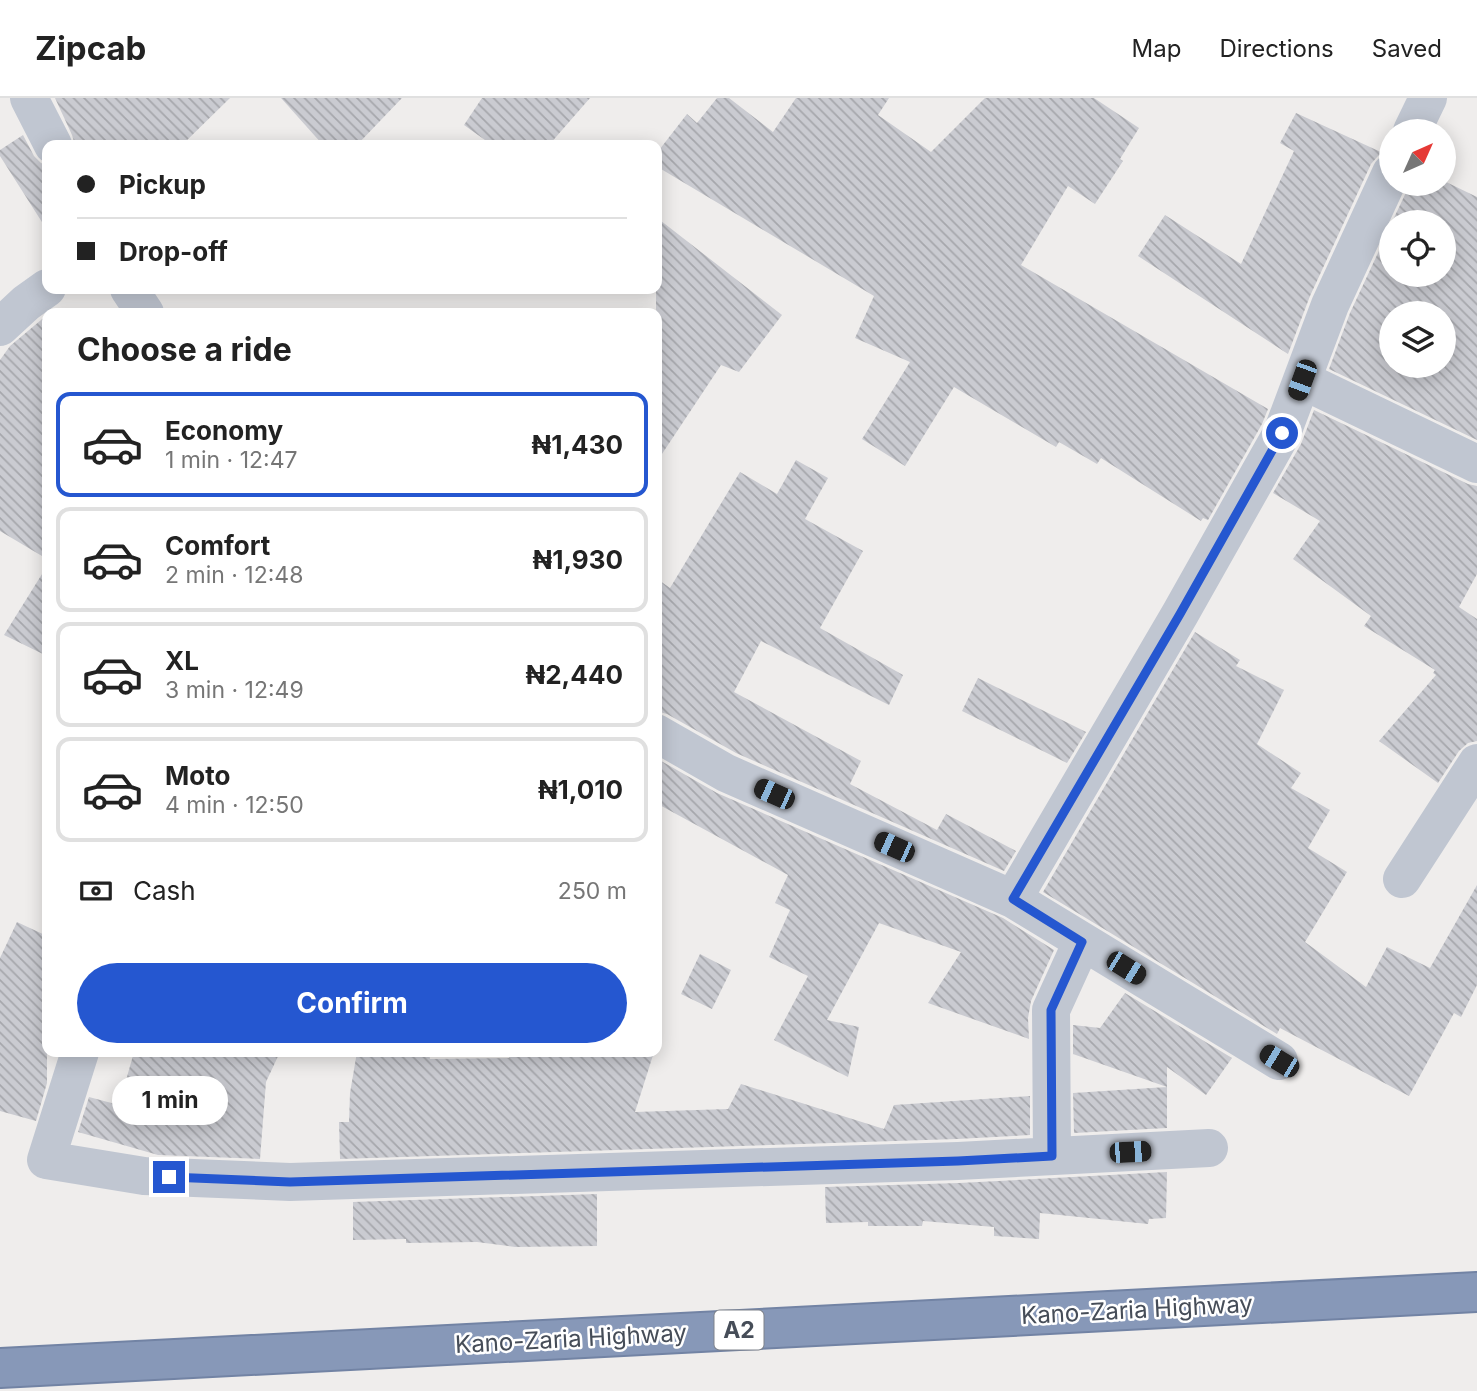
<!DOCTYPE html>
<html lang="en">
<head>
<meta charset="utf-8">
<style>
  :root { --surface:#fff; --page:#f2f2f2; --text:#222; --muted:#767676; --line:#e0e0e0; --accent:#2557d0 }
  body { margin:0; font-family:Inter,sans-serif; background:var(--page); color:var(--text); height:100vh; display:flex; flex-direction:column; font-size:26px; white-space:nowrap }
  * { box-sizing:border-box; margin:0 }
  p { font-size:23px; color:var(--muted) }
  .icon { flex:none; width:38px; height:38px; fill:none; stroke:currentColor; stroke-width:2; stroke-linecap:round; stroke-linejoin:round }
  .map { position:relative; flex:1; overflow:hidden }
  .side { position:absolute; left:42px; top:210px; width:620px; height:749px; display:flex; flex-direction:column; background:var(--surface); border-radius:14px; box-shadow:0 4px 18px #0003 }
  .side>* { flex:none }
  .banner { position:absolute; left:42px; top:42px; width:620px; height:154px; border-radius:14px; box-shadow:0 4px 18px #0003; display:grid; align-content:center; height:154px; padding:0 35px; background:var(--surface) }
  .needle { width:46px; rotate:45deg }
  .buttons { position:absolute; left:1379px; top:21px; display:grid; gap:14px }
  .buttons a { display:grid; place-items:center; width:77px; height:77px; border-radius:50%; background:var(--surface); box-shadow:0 4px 18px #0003; font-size:35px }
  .end { position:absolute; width:32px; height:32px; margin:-16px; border:9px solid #2557d0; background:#fff; box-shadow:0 0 0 4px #fff }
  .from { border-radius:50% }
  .bubble { position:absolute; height:49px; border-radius:24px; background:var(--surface); box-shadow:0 4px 18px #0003; font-size:23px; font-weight:700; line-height:49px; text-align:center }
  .car { position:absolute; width:21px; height:42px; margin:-21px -10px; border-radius:9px; box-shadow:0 0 5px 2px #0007; background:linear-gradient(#222 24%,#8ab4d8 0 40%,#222 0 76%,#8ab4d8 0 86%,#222 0) }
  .banner b { display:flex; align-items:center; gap:24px; height:66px; font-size:26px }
  .banner b+b { border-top:2px solid var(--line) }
  .banner i { width:18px; height:18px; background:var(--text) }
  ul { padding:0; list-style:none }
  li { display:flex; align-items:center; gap:21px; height:105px; margin:0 14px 10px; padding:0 21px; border:4px solid var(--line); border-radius:14px }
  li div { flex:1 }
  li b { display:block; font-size:26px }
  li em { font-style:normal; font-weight:700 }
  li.active { border-color:var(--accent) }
  li>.icon { width:63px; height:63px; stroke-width:1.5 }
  h2 { padding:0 35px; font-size:32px; line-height:84px }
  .pay { display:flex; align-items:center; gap:18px; height:77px; padding:0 35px; font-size:26px }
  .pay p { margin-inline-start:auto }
  .primary-button { display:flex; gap:14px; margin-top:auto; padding:14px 35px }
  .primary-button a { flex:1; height:80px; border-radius:42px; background:var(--accent); color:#fff; font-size:28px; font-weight:700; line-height:80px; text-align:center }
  header { display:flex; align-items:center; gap:42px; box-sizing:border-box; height:98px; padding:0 35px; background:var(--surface); border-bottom:2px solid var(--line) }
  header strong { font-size:33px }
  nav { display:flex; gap:38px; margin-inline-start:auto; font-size:24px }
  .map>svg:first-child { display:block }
</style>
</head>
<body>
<header>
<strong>Zipcab</strong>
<nav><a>Map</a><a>Directions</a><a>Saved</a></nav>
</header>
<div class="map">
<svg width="1477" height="1293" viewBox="0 0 1477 1293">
  <defs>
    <pattern id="building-back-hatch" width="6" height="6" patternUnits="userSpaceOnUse" patternTransform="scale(1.75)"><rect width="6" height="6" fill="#cacbd1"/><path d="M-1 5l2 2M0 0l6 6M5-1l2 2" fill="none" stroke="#a6a7ac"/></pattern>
  </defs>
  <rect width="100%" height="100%" fill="#efedec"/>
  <path fill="url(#building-back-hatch)" fill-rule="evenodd" d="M55 0H230L182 47H75L72 37Z
    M281 0H402L357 47H323Z
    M482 0H590L549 47H492L464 27Z
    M717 0H729L773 34 796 0H889L878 17 931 54 985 0H1094L1139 30 1120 61 1123 63 1095 106 1068 88 1021 167 1268 311 1262 326 1208 422 1203 420 1201 423 1101 360 1097 366 1059 344 1056 349 954 289 905 368 862 341 910 264 855 240 874 198 656 68V56L687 16 697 25Z
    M1296 15 1383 55 1378 58 1371 66 1310 198 1288 256 1138 158 1165 117 1241 166 1294 53 1280 45Z
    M23 37 34 58 41 65 47 67V132L0 58V52Z
    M1444 83 1477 99V342L1329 271 1350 215 1391 127V177H1444V124H1392L1410 86H1444ZM1391 215H1444V268H1391Z
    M656 119 782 217 739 274 721 267 656 365Z
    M47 217V461L0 433V262L10 248Z
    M1314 312 1468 386 1477 388V476L1459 509 1477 521V643L1468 645 1459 653 1438 685 1379 643 1436 577 1433 575 1435 572 1364 528 1371 518 1293 461 1320 423 1273 395 1301 346Z
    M796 362 828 380 805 421 863 453 820 530 903 577 889 607 761 543 734 594 861 663 850 686 937 732 946 716 1016 753 1004 773 736 655 667 616 656 613V480L670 490 740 374 777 396Z
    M47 468V558L4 537Z
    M1195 534 1240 562 1236 568 1284 592 1257 646 1301 675 1291 690 1330 712 1308 750 1347 774 1305 844 1366 889 1387 849 1430 870 1477 787V887L1461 919 1454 915 1409 998 1280 930 1277 936 1043 794Z
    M978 580 1086 634 1067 665 962 613Z
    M656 660 717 695 1003 820 1054 852 1031 903 1028 920 1029 941 928 905 961 854 879 825 827 922 859 929 848 979 774 942 808 878 769 859 790 812 775 805 788 777 656 705Z
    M17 824 47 838V985L36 1023 0 1013V860Z
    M700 856 731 872 712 911 681 896Z
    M1125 895 1232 960 1206 997 1167 969V1030L1074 1035 1073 995 1167 989 1073 956V927L1100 930Z
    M134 954H280L266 984 260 1061 158 1057 78 1034 89 999 119 1007Z
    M357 954H429L430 961 509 960 512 954H654L635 1014 728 1011 741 986 884 1031 894 1007 1030 998V1037L957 1041 340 1061 339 1024H349L350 995Z
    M1167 1074 1166 1120 1149 1121 1148 1126 1040 1115 1039 1141 994 1138V1129L923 1123 922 1128H868V1124L826 1125 825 1089 959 1085Z
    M597 1096V1148L515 1149 477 1144 406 1145V1141L353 1142V1104Z"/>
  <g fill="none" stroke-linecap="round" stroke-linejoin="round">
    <g stroke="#7283a4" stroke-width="42">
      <path id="highway" d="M0 1270 1477 1194"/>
    </g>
    <path stroke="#c0c6d1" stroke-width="38" d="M29 0 53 47
      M1412 33 1428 0
      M129 191 145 215
      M0 229 26 205 47 190
      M1302 282 1477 366
      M656 635 726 675 1013 801 1279 963
      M1402 781 1477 665
      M1013 801 1180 516 1282 335 1330 207 1391 75
      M80 954 46 1062 144 1078 290 1084 958 1063 1209 1050
      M1052 1058 1051 912 1082 844"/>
    <use href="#highway" stroke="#8798b8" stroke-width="38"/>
  </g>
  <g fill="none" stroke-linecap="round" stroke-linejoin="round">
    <path stroke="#2557d0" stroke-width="9" d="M169 1079 290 1084 958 1063 1052 1058 1051 912 1082 844 1013 801 1180 516 1282 335"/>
  </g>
  <g text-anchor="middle" stroke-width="5" stroke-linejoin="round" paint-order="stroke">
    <rect fill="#fff" stroke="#7e828a" stroke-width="2" x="714.5" y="1212.5" width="49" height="39" rx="5"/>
    <g font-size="23" font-weight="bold" fill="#464d58">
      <text x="739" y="1240">A2</text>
    </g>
    <g font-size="24" fill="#464d58" stroke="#fff">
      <text transform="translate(1137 1212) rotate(-3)" y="8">Kano-Zaria Highway</text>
      <text transform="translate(571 1241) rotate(-3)" y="8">Kano-Zaria Highway</text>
    </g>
  </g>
</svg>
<div class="buttons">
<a><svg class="needle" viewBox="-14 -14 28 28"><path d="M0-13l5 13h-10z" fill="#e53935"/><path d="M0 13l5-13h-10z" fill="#767676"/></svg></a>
<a><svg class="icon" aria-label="locate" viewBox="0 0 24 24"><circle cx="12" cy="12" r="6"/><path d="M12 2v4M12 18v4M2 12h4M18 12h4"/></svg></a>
<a><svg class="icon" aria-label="layers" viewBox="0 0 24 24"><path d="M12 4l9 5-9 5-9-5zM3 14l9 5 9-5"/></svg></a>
</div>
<i class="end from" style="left:1282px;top:335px"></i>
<i class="end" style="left:169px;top:1079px"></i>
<div class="bubble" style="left:112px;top:978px;width:116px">1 min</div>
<i class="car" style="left:1302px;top:282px;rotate:200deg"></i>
<i class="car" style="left:774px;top:696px;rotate:294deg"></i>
<i class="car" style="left:894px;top:749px;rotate:294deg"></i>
<i class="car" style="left:1126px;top:870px;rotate:122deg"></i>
<i class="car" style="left:1279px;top:963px;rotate:301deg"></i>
<i class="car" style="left:1130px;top:1054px;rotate:87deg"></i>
<div class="banner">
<b><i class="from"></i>Pickup</b>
<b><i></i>Drop-off</b>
</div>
<section class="side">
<h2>Choose a ride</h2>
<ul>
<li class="active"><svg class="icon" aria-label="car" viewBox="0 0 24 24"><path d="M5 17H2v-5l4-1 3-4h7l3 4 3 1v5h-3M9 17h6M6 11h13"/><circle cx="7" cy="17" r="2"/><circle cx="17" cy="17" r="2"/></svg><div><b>Economy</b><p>1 min · 12:47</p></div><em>₦1,430</em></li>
<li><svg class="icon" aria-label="car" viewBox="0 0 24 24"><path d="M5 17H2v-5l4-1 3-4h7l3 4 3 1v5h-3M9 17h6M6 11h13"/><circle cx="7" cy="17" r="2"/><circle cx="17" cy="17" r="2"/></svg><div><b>Comfort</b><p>2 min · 12:48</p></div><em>₦1,930</em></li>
<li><svg class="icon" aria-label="car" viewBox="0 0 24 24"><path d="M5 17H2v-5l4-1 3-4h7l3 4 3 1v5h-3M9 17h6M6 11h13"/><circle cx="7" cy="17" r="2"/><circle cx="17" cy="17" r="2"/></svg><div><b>XL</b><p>3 min · 12:49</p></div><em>₦2,440</em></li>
<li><svg class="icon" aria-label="car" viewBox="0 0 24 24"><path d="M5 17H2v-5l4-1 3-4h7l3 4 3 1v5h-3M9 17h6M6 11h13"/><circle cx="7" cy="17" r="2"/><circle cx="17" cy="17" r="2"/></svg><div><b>Moto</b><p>4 min · 12:50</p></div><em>₦1,010</em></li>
</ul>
<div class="pay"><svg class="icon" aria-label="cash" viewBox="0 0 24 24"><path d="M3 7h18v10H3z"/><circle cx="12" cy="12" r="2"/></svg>Cash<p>250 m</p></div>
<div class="primary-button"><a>Confirm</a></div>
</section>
</div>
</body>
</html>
